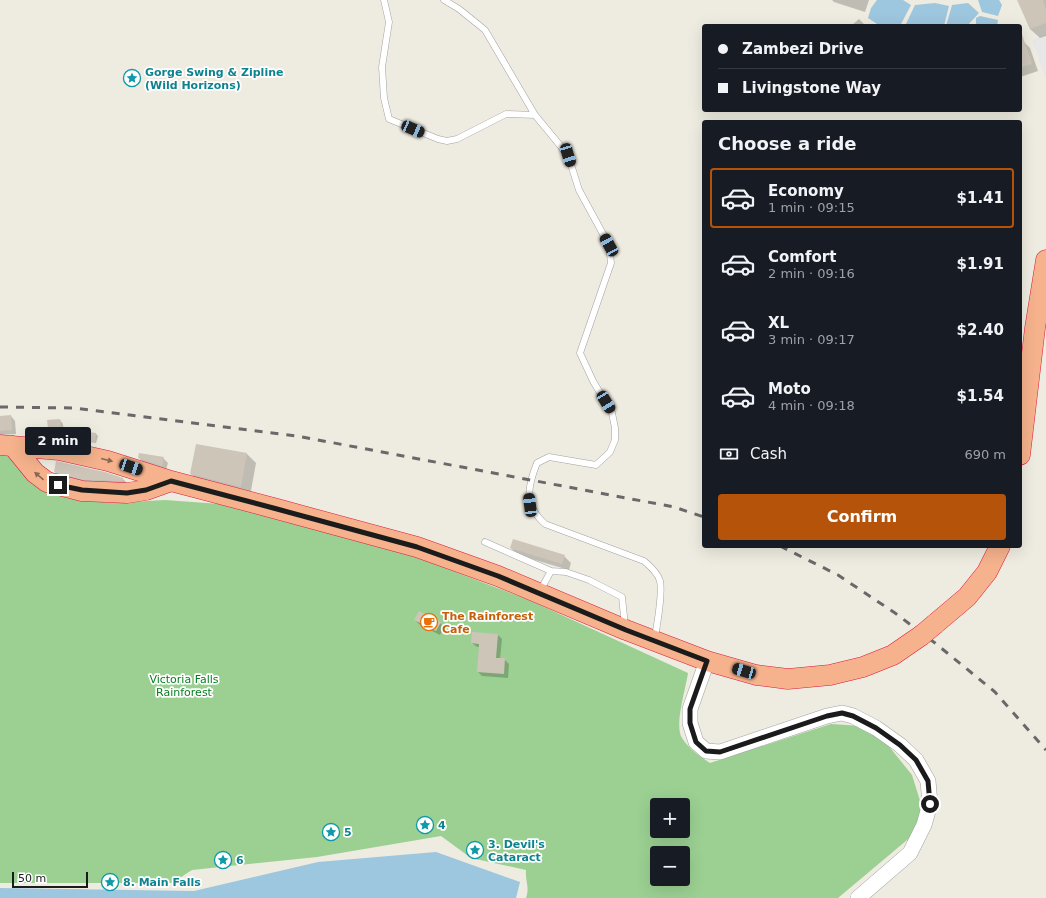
<!DOCTYPE html>
<html lang="en">
<head>
<meta charset="utf-8">
<style>
  :root { --surface:#171b24; --page:#242831; --text:#f1f3f6; --muted:#9ea1a6; --line:#363941; --accent:#b45309 }
  body { margin:0; font-family:"DejaVu Sans",sans-serif; background:var(--page); color:var(--text); height:100vh; display:flex; flex-direction:column; font-size:15px; white-space:nowrap }
  * { box-sizing:border-box; margin:0 }
  p { font-size:13px; color:var(--muted) }
  .icon { flex:none; width:22px; height:22px; fill:none; stroke:currentColor; stroke-width:2; stroke-linecap:round; stroke-linejoin:round }
  .map { position:relative; flex:1; overflow:hidden }
  .panel { position:absolute; left:702px; top:120px; width:320px; height:428px; display:flex; flex-direction:column; background:var(--surface); border-radius:4px; box-shadow:0 4px 16px #0002 }
  .panel>* { flex:none }
  .banner { position:absolute; left:702px; top:24px; width:320px; height:88px; border-radius:4px; box-shadow:0 4px 16px #0002; display:grid; align-content:center; height:88px; padding:0 16px; background:var(--surface) }
  .fabs { position:absolute; left:650px; top:798px; display:grid; gap:8px }
  .fabs a { display:grid; place-items:center; width:40px; height:40px; border-radius:4px; background:var(--surface); box-shadow:0 4px 16px #0002; font-size:20px }
  .scale { position:absolute; left:12px; bottom:10px; width:76px; box-sizing:border-box; padding-left:4px; border:2px solid #1b1b1b; border-top:0; font-size:11px; line-height:14px; white-space:nowrap; color:#1b1b1b; -webkit-text-stroke:3px #fff; paint-order:stroke }
  .end { position:absolute; width:18px; height:18px; margin:-9px; border:5px solid #1b1b1b; background:#fff; box-shadow:0 0 0 2px #fff }
  .from { border-radius:50% }
  .bubble { position:absolute; height:28px; border-radius:4px; background:var(--surface); box-shadow:0 4px 16px #0002; font-size:13px; font-weight:700; line-height:28px; text-align:center }
  .car { position:absolute; width:12px; height:24px; margin:-12px -6px; border-radius:5px; box-shadow:0 0 3px 1px #0007; background:linear-gradient(#222 24%,#8ab4d8 0 40%,#222 0 76%,#8ab4d8 0 86%,#222 0) }
  .banner b { display:flex; align-items:center; gap:14px; height:38px; font-size:15px }
  .banner b+b { border-top:1px solid var(--line) }
  .banner i { width:10px; height:10px; background:var(--text) }
  ul { padding:0; list-style:none }
  li { display:flex; align-items:center; gap:12px; height:60px; margin:0 8px 6px; padding:0 8px; border:2px solid transparent; border-radius:4px }
  li div { flex:1 }
  li b { display:block; font-size:15px }
  li em { font-style:normal; font-weight:700 }
  li.selected { border-color:var(--accent) }
  li>.icon { width:36px; height:36px; stroke-width:1.5 }
  h2 { padding:0 16px; font-size:18px; line-height:48px }
  .pay { display:flex; align-items:center; gap:10px; height:44px; padding:0 16px; font-size:15px }
  .pay p { margin-inline-start:auto }
  .button { display:flex; gap:8px; margin-top:auto; padding:8px 16px }
  .button a { flex:1; height:46px; border-radius:4px; background:var(--accent); color:#fff; font-size:16px; font-weight:700; line-height:46px; text-align:center }
  .map>svg:first-child { display:block }
</style>
</head>
<body>
<div class="map">
<svg width="1046" height="898" viewBox="0 0 1046 898">
  <rect width="100%" height="100%" fill="#eeebe0"/>
  <path fill="#9bd092" fill-rule="evenodd" d="M0 452H8L62 496 111 503 165 500 234 505 400 551 529 600 688 673C686 688 674 726 682 738 689 749 699 756 710 763L831 724 862 726 887 744 912 775 922 807 913 835 838 898H526C530 887 525 881 526 870L471 858 441 836 317 857 192 870 172 883H0ZM657 805H683V831H657ZM657 853H683V879H657Z"/>
  <path fill="#e7e7e7" d="M1046 34V79L1032 40Z"/>
  <path fill="#9dc6df" d="M877 0H903L911 5 900 26H880L868 18 871 8Z
    M978 0H999L1002 5 998 16 982 12Z
    M935 3 949 6 944 26H905L915 5Z
    M968 3 979 13 967 26H946L952 5Z
    M980 16 998 20 997 26H978L976 24V18Z
    M436 852 520 882 516 898H0V888L194 891 318 862Z"/>
  <path fill="#0003" d="M832 0H869L865 12 834 2Z
    M1018 0H1046V36L1040 38 1030 29Z
    M859 19 866 26H851Z
    M1023 41 1030 48 1038 71 1020 77V42Z
    M11 416 15 421 16 434 0 435V417Z
    M60 420 63 424 64 438 53 439 50 435Z
    M96 434 98 436 96 443 89 442 88 440Z
    M247 454 256 463 250 496 201 483 191 474Z
    M139 458H163L168 463 166 470 144 463Z
    M55 472 123 479 129 485H91L61 478Z
    M511 548 564 556 571 563 569 570 518 555Z
    M415 620 440 623 444 627 440 635 420 625Z
    M498 635 502 639 500 659H504L509 664 508 678 482 676 478 672 479 647H477L472 643Z"/>
  <path fill="#cec5b9" d="M1017 0H1043L1046 9V23L1030 29Z
    M1020 34H1022L1032 64 1020 68Z
    M11 415 12 430 0 431V416Z
    M60 419 61 434 49 436 47 420Z
    M88 432 96 433 95 442 86 440Z
    M196 444 247 453 241 487 190 474Z
    M139 453 164 457 162 466 138 458Z
    M56 461 105 472 123 478V481L84 480 54 472Z
    M513 539 565 555 562 564 510 548Z
    M419 611 441 622 436 631 414 620Z
    M472 632 498 634 496 658H505L504 674 477 672 479 644 471 643Z"/>
  <g fill="none" stroke-linecap="round" stroke-linejoin="round">
    <g stroke="#a2a2a2" stroke-width="7">
      <path id="service" d="M384 0 389 22 382 67 384 98 389 119 438 139 447 141 457 139 506 114 535 115
        M444 0 459 9 485 30 535 115 568 155 579 190 609 245 611 263 580 353 593 381 612 413 615 428V440L610 452 596 465 549 457 537 463C527 488 524 505 545 524L644 561C650 566 658 573 660 581 663 595 657 623 655 638
        M485 542 551 571 566 572 589 580 622 597 625 626
        M540 591 551 571"/>
    </g>
    <g stroke="#a2a2a2" stroke-width="16">
      <path id="tertiary" d="M707 661 690 709V723L696 742 706 751 720 752 827 716 842 713 853 716 876 728 900 745 916 760 928 781 930 804 924 825 910 853 858 898"/>
    </g>
    <g stroke="#e0193f" stroke-width="21">
      <path id="trunk" d="M0 445 59 450 108 461 171 481 277 509 417 547 498 576 626 630 707 661 756 675 788 679 830 675 863 667 893 655 922 635
        M13 446 35 473 47 482 82 491 127 493 146 490 171 481
        M1020 455 1035 328 1046 260
        M935 624 967 597 987 572 1000 546"/>
    </g>
    <use href="#service" stroke="#fff" stroke-width="6"/>
    <use href="#tertiary" stroke="#fff" stroke-width="15"/>
    <use href="#trunk" stroke="#f5b28c" stroke-width="20"/>
    <path stroke="#696969" stroke-width="3" stroke-dasharray="8 8" stroke-linecap="butt" d="M0 407 74 408 297 436 674 507 704 517
      M780 546 838 575 895 613 935 643 995 692 1046 750"/>
    <g stroke="#e0193f" stroke-width="21" stroke-linecap="butt">
      <path id="trunk-bridge" d="M922 635 935 624"/>
    </g>
    <use href="#trunk-bridge" stroke="#f5b28c" stroke-width="20"/>
  </g>
  <defs><path id="oneway-solid" d="M-6-.8H1V-3.2L6.5 0L1 3.2V.8H-6Z"/></defs>
  <g fill="#886654">
    <use href="#oneway-solid" transform="translate(107 460) rotate(14)"/>
    <use href="#oneway-solid" transform="translate(39 476) rotate(-140)"/>
  </g>
  <g fill="none" stroke-linecap="round" stroke-linejoin="round">
    <path stroke="#1b1b1b" stroke-width="5" d="M58 485 82 490 127 493 146 490 171 481 277 509 417 547 498 576 626 630 707 661 690 709V723L696 742 706 751 720 752 827 716 842 713 853 716 876 728 900 745 916 760 928 781 930 804"/>
  </g>
  <defs>
    <g id="sight-ring" transform="scale(0.9)"><circle r="9.5" fill="#fff" stroke="#0f9aa8" stroke-width="1.5"/><path d="M0-6L1.8-2.2L6-1.7L2.9 1.2L3.7 5.4L0 3.3L-3.7 5.4L-2.9 1.2L-6-1.7L-1.8-2.2Z" fill="#0f9aa8"/></g>
    <g id="cafe-ring" transform="scale(0.9)"><circle r="9.5" fill="#fff" stroke="#e8710a" stroke-width="1.5"/><path d="M-5.5-4.5H6V0H3Q3 3.5 0 3.5H-2.5Q-5.5 3.5-5.5 0ZM3-3.2v2h1.7v-2ZM-6 4.5H4V6H-6Z" fill="#e8710a"/></g>
  </defs>
  <g fill-rule="evenodd">
    <use href="#sight-ring" x="132" y="78"/>
    <use href="#cafe-ring" x="429" y="622"/>
    <use href="#sight-ring" x="425" y="825"/>
    <use href="#sight-ring" x="331" y="832"/>
    <use href="#sight-ring" x="475" y="850"/>
    <use href="#sight-ring" x="223" y="860"/>
    <use href="#sight-ring" x="110" y="882"/>
  </g>
  <g text-anchor="middle" stroke-width="3.5" stroke-linejoin="round" paint-order="stroke">
    <g font-size="11" font-weight="bold" fill="#0d838f" stroke="#fff" text-anchor="start">
      <text x="145" y="76">Gorge Swing &amp; Zipline<tspan x="145" dy="13">(Wild Horizons)</tspan></text>
      <text x="438" y="829">4</text>
      <text x="344" y="836">5</text>
      <text x="488" y="848">3. Devil's<tspan x="488" dy="13">Cataract</tspan></text>
      <text x="236" y="864">6</text>
      <text x="123" y="886">8. Main Falls</text>
    </g>
    <g font-size="11" font-weight="bold" fill="#c56008" stroke="#fff" text-anchor="start">
      <text x="442" y="620">The Rainforest<tspan x="442" dy="13">Cafe</tspan></text>
    </g>
    <g font-size="11" fill="#057e21" stroke="#fff">
      <text x="184" y="683">Victoria Falls<tspan x="184" dy="13">Rainforest</tspan></text>
    </g>
  </g>
</svg>
<div class="fabs">
<a>+</a>
<a>−</a>
</div>
<div class="scale">50 m</div>
<i class="end from" style="left:930px;top:804px"></i>
<i class="end" style="left:58px;top:485px"></i>
<div class="bubble" style="left:25px;top:427px;width:66px">2 min</div>
<i class="car" style="left:413px;top:129px;rotate:113deg"></i>
<i class="car" style="left:568px;top:155px;rotate:163deg"></i>
<i class="car" style="left:609px;top:245px;rotate:331deg"></i>
<i class="car" style="left:606px;top:402px;rotate:149deg"></i>
<i class="car" style="left:131px;top:467px;rotate:109deg"></i>
<i class="car" style="left:530px;top:505px;rotate:353deg"></i>
<i class="car" style="left:744px;top:671px;rotate:286deg"></i>
<div class="banner">
<b><i class="from"></i>Zambezi Drive</b>
<b><i></i>Livingstone Way</b>
</div>
<section class="panel">
<h2>Choose a ride</h2>
<ul>
<li class="selected"><svg class="icon" aria-label="car" viewBox="0 0 24 24"><path d="M5 17H2v-5l4-1 3-4h7l3 4 3 1v5h-3M9 17h6M6 11h13"/><circle cx="7" cy="17" r="2"/><circle cx="17" cy="17" r="2"/></svg><div><b>Economy</b><p>1 min · 09:15</p></div><em>$1.41</em></li>
<li><svg class="icon" aria-label="car" viewBox="0 0 24 24"><path d="M5 17H2v-5l4-1 3-4h7l3 4 3 1v5h-3M9 17h6M6 11h13"/><circle cx="7" cy="17" r="2"/><circle cx="17" cy="17" r="2"/></svg><div><b>Comfort</b><p>2 min · 09:16</p></div><em>$1.91</em></li>
<li><svg class="icon" aria-label="car" viewBox="0 0 24 24"><path d="M5 17H2v-5l4-1 3-4h7l3 4 3 1v5h-3M9 17h6M6 11h13"/><circle cx="7" cy="17" r="2"/><circle cx="17" cy="17" r="2"/></svg><div><b>XL</b><p>3 min · 09:17</p></div><em>$2.40</em></li>
<li><svg class="icon" aria-label="car" viewBox="0 0 24 24"><path d="M5 17H2v-5l4-1 3-4h7l3 4 3 1v5h-3M9 17h6M6 11h13"/><circle cx="7" cy="17" r="2"/><circle cx="17" cy="17" r="2"/></svg><div><b>Moto</b><p>4 min · 09:18</p></div><em>$1.54</em></li>
</ul>
<div class="pay"><svg class="icon" aria-label="cash" viewBox="0 0 24 24"><path d="M3 7h18v10H3z"/><circle cx="12" cy="12" r="2"/></svg>Cash<p>690 m</p></div>
<div class="button"><a>Confirm</a></div>
</section>
</div>
</body>
</html>
